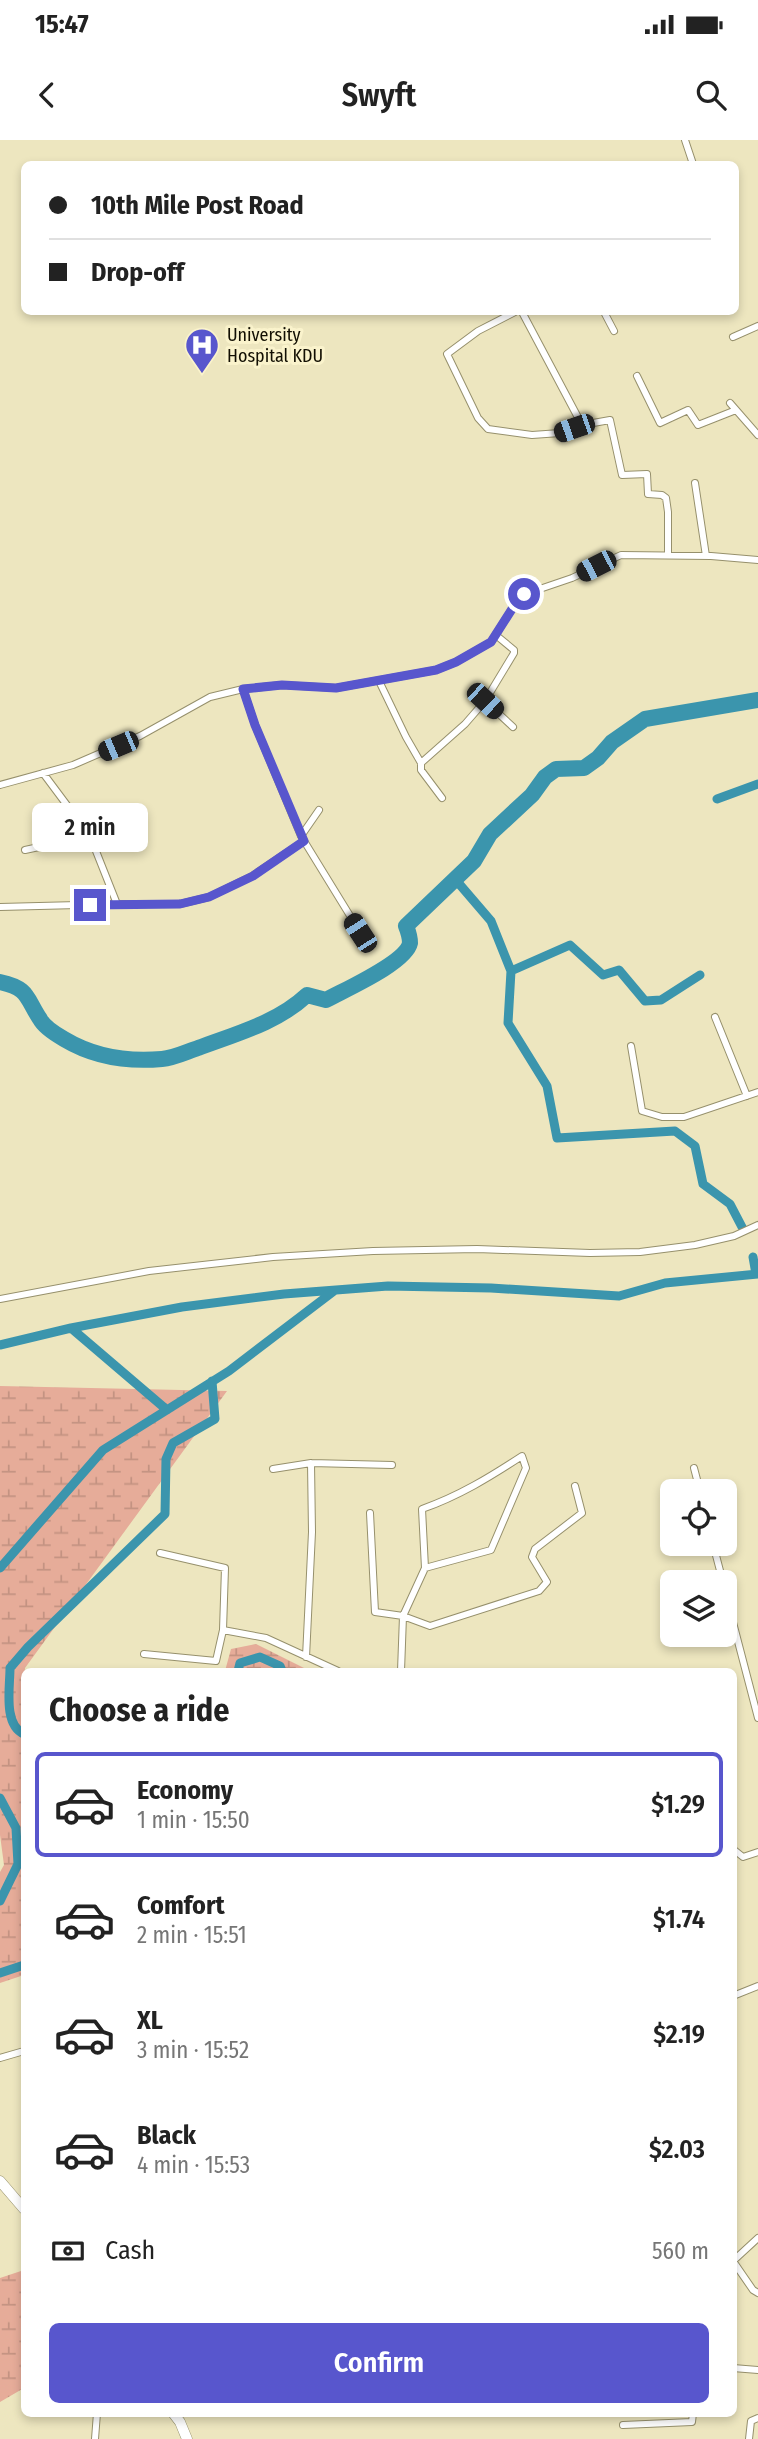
<!DOCTYPE html>
<html lang="en">
<head>
<meta charset="utf-8">
<style>
  :root { --surface:#fff; --page:#f6f6f6; --text:#222; --muted:#767676; --line:#e0e0e0; --accent:#5856cd }
  body { margin:0; font-family:"Fira Sans Condensed",sans-serif; background:var(--page); color:var(--text); height:100vh; display:flex; flex-direction:column; font-size:26px; white-space:nowrap }
  * { box-sizing:border-box; margin:0 }
  p { font-size:23px; color:var(--muted) }
  .icon { flex:none; width:38px; height:38px; fill:none; stroke:currentColor; stroke-width:2; stroke-linecap:round; stroke-linejoin:round }
  .map { position:relative; flex:1; overflow:hidden }
  .drawer { position:absolute; left:21px; top:1528px; width:716px; height:749px; display:flex; flex-direction:column; background:var(--surface); border-radius:10px; box-shadow:0 4px 10px #0003 }
  .drawer>* { flex:none }
  .guide { position:absolute; left:21px; top:21px; width:718px; height:154px; border-radius:10px; box-shadow:0 4px 10px #0003; display:grid; align-content:center; height:154px; padding:0 28px; background:var(--surface) }
  .tools { position:absolute; left:660px; top:1339px; display:grid; gap:14px }
  .tools a { display:grid; place-items:center; width:77px; height:77px; border-radius:10px; background:var(--surface); box-shadow:0 4px 10px #0003; font-size:35px }
  .end { position:absolute; width:32px; height:32px; margin:-16px; border:9px solid #5856cd; background:#fff; box-shadow:0 0 0 4px #fff }
  .from { border-radius:50% }
  .bubble { position:absolute; height:49px; border-radius:10px; background:var(--surface); box-shadow:0 4px 10px #0003; font-size:23px; font-weight:600; line-height:49px; text-align:center }
  .car { position:absolute; width:21px; height:42px; margin:-21px -10px; border-radius:9px; box-shadow:0 0 5px 2px #0007; background:linear-gradient(#222 24%,#8ab4d8 0 40%,#222 0 76%,#8ab4d8 0 86%,#222 0) }
  .guide b { display:flex; align-items:center; gap:24px; height:66px; font-size:26px }
  .guide b+b { border-top:2px solid var(--line) }
  .guide i { width:18px; height:18px; background:var(--text) }
  ul { padding:0; list-style:none }
  li { display:flex; align-items:center; gap:21px; height:105px; margin:0 14px 10px; padding:0 14px; border:4px solid transparent; border-radius:10px }
  li div { flex:1 }
  li b { display:block; font-size:26px }
  li em { font-style:normal; font-weight:600 }
  li.active { border-color:var(--accent) }
  li>.icon { width:63px; height:63px; stroke-width:1.5 }
  h2 { padding:0 28px; font-size:32px; line-height:84px }
  .pay { display:flex; align-items:center; gap:18px; height:77px; padding:0 28px; font-size:26px }
  .pay p { margin-inline-start:auto }
  .primary-button { display:flex; gap:14px; margin-top:auto; padding:14px 28px }
  .primary-button a { flex:1; height:80px; border-radius:10px; background:var(--accent); color:#fff; font-size:28px; font-weight:600; line-height:80px; text-align:center }
  .status { display:flex; justify-content:space-between; align-items:center; height:49px; padding:0 35px; background:var(--surface); direction:ltr }
  .status svg { height:19px; fill:currentColor }
  header { display:flex; justify-content:space-between; align-items:center; height:91px; padding:0 28px; background:var(--surface); font-size:32px; font-weight:600 }
  .map>svg:first-child { display:block }
</style>
</head>
<body>
<div class="status"><b>15:47</b><svg viewBox="0 0 49 12"><path d="M0 12V9h3v3zM5 12V6h3v6zM10 12V3h3v9zM15 12V0h3v12zM26 1h20v11H26zM47 4h2v5h-2z"/></svg></div>
<header><svg class="icon" aria-label="back" viewBox="0 0 24 24"><path d="M15 5l-7 7 7 7"/></svg>Swyft<svg class="icon" aria-label="search" viewBox="0 0 24 24"><circle cx="10" cy="10" r="6"/><path d="M15 15l6 6"/></svg></header>
<div class="map">
<svg width="758" height="2299" viewBox="0 0 758 2299">
  <defs>
    <pattern id="wetland-marsh" width="20" height="14" patternUnits="userSpaceOnUse" patternTransform="scale(1.75)"><rect width="20" height="14" fill="#e6ac99"/><path d="M1 5h8M5 5V1M11 12h8M15 12V8" fill="none" stroke="#c49382"/></pattern>
  </defs>
  <rect width="100%" height="100%" fill="#ede6bf"/>
  <path fill="url(#wetland-marsh)" d="M0 1246 227 1251 25 1528 23 1550 24 1835 0 1843V1732L4 1725 0 1695Z
    M256 1504 304 1528V1531H225L231 1509Z
    M24 2130V2248L0 2262V2138Z"/>
  <g fill="none" stroke-linecap="round" stroke-linejoin="round">
    <path stroke="#3b95ad" stroke-width="9" d="M717 659 758 644
      M455 739 491 781 511 831 508 883 547 946 557 998 675 991 695 1006 703 1044 730 1064 742 1087
      M511 831 570 805 603 835 619 830 645 861 661 860 700 835
      M753 1117 756 1134
      M71 1188 167 1270
      M0 1205 71 1188 182 1167 284 1154 388 1146 491 1148 619 1156 665 1143 758 1134
      M0 1428 103 1310 229 1231 334 1151
      M238 1531 240 1523 260 1517 280 1526 282 1531
      M24 1594C3 1585 10 1547 10 1528L28 1507 165 1374 166 1319 173 1303 215 1279 212 1241
      M0 1658 16 1688 18 1724 0 1761
      M0 1833 24 1825"/>
    <path stroke="#3b95ad" stroke-width="16" d="M0 842C29 848 26 858 40 879 44 887 57 895 64 899 94 917 129 922 162 919 174 918 186 912 198 908 235 894 277 883 307 855L326 860C344 850 406 823 410 803 410 798 408 791 406 786L474 721 490 694 532 655 545 637 556 629 584 628 598 618 612 602 645 579 758 560"/>
    <g stroke="#96906c" stroke-width="8">
      <path id="street" d="M685 0 693 24
        M515 172 478 191 447 214 478 278 488 289 532 295 560 293 582 285 610 280 622 335 647 334 648 354 662 355 666 358 668 372V415
        M522 172 582 285
        M604 172 614 191
        M733 197 758 186
        M637 236 660 283 688 270 698 285 736 270
        M730 263 758 295
        M695 343 706 416
        M379 541 406 597 421 623 465 584 485 561 514 513V510L497 496
        M243 549 255 585 301 696 360 792
        M485 561 513 587
        M421 623V630L442 658
        M0 645 73 625 140 596 210 557 243 549 282 545 336 548 436 530 456 522 491 502 519 458 525 454 572 438 621 415 711 416 758 420
        M301 696 319 670
        M25 710 90 696
        M117 764H180L209 757 252 736 304 701
        M0 767 117 764 90 696 43 633
        M715 877 747 956
        M631 906 642 971 662 977H684L758 952
        M0 1159 149 1131 273 1117 373 1111 477 1109 590 1113 640 1112 695 1105 734 1096 758 1085
        M694 1328 700 1351
        M273 1329 311 1323
        M370 1373 375 1472 403 1476 430 1486 539 1451 547 1442 532 1417 535 1409 582 1373 575 1346
        M713 1404 723 1442
        M724 1448 758 1578
        M223 1490 266 1498 338 1531
        M144 1514 216 1521 223 1490 225 1428 160 1413
        M306 1517 312 1392 311 1323 392 1325
        M401 1531 403 1476 425 1428 491 1410 526 1328 522 1316C490 1337 459 1356 422 1369L425 1428
        M733 1709 743 1717 758 1712
        M733 1856 758 1846
        M0 1918 24 1911
        M758 2098 733 2121 753 2150 758 2153
        M733 2228 758 2230
        M623 2285 692 2282 693 2273
        M95 2299 97 2273
        M749 2299 751 2281 758 2278"/>
    </g>
    <g stroke="#96906c" stroke-width="11">
      <path id="secondary" d="M0 2041 24 2069
        M173 2273 180 2282 187 2299"/>
    </g>
    <use href="#street" stroke="#fff" stroke-width="6"/>
    <use href="#secondary" stroke="#fff" stroke-width="10"/>
  </g>
  <g fill="none" stroke-linecap="round" stroke-linejoin="round">
    <path stroke="#5856cd" stroke-width="9" d="M90 765 180 764 209 757 253 736 304 701 255 585 243 549 282 545 336 548 436 530 456 522 491 502 519 458 524 454"/>
  </g>
  <defs>
    <g id="hospital-pin" transform="scale(1.75)"><path d="M0 17L-7.5 6A9.5 9.5 0 1 1 7.5 6Z" fill="#5856cd" stroke="#faf3cc"/><path d="M-5-5h3v3.5h4V-5h3V5h-3V1.5h-4V5h-3Z" fill="#fff"/></g>
  </defs>
  <g fill-rule="evenodd">
    <use href="#hospital-pin" x="202" y="205"/>
  </g>
  <g text-anchor="middle" stroke-width="6" stroke-linejoin="round" paint-order="stroke">
    <g font-size="18" fill="#120f03" stroke="#faf3cc" text-anchor="start">
      <text x="227" y="201">University<tspan x="227" dy="21">Hospital KDU</tspan></text>
    </g>
  </g>
</svg>
<div class="tools">
<a><svg class="icon" aria-label="locate" viewBox="0 0 24 24"><circle cx="12" cy="12" r="6"/><path d="M12 2v4M12 18v4M2 12h4M18 12h4"/></svg></a>
<a><svg class="icon" aria-label="layers" viewBox="0 0 24 24"><path d="M12 4l9 5-9 5-9-5zM3 14l9 5 9-5"/></svg></a>
</div>
<i class="end from" style="left:524px;top:454px"></i>
<i class="end" style="left:90px;top:765px"></i>
<div class="bubble" style="left:32px;top:663px;width:116px">2 min</div>
<i class="car" style="left:574px;top:288px;rotate:251deg"></i>
<i class="car" style="left:596px;top:426px;rotate:243deg"></i>
<i class="car" style="left:485px;top:561px;rotate:133deg"></i>
<i class="car" style="left:118px;top:606px;rotate:247deg"></i>
<i class="car" style="left:360px;top:793px;rotate:327deg"></i>
<div class="guide">
<b><i class="from"></i>10th Mile Post Road</b>
<b><i></i>Drop-off</b>
</div>
<section class="drawer">
<h2>Choose a ride</h2>
<ul>
<li class="active"><svg class="icon" aria-label="car" viewBox="0 0 24 24"><path d="M5 17H2v-5l4-1 3-4h7l3 4 3 1v5h-3M9 17h6M6 11h13"/><circle cx="7" cy="17" r="2"/><circle cx="17" cy="17" r="2"/></svg><div><b>Economy</b><p>1 min · 15:50</p></div><em>$1.29</em></li>
<li><svg class="icon" aria-label="car" viewBox="0 0 24 24"><path d="M5 17H2v-5l4-1 3-4h7l3 4 3 1v5h-3M9 17h6M6 11h13"/><circle cx="7" cy="17" r="2"/><circle cx="17" cy="17" r="2"/></svg><div><b>Comfort</b><p>2 min · 15:51</p></div><em>$1.74</em></li>
<li><svg class="icon" aria-label="car" viewBox="0 0 24 24"><path d="M5 17H2v-5l4-1 3-4h7l3 4 3 1v5h-3M9 17h6M6 11h13"/><circle cx="7" cy="17" r="2"/><circle cx="17" cy="17" r="2"/></svg><div><b>XL</b><p>3 min · 15:52</p></div><em>$2.19</em></li>
<li><svg class="icon" aria-label="car" viewBox="0 0 24 24"><path d="M5 17H2v-5l4-1 3-4h7l3 4 3 1v5h-3M9 17h6M6 11h13"/><circle cx="7" cy="17" r="2"/><circle cx="17" cy="17" r="2"/></svg><div><b>Black</b><p>4 min · 15:53</p></div><em>$2.03</em></li>
</ul>
<div class="pay"><svg class="icon" aria-label="cash" viewBox="0 0 24 24"><path d="M3 7h18v10H3z"/><circle cx="12" cy="12" r="2"/></svg>Cash<p>560 m</p></div>
<div class="primary-button"><a>Confirm</a></div>
</section>
</div>
</body>
</html>
